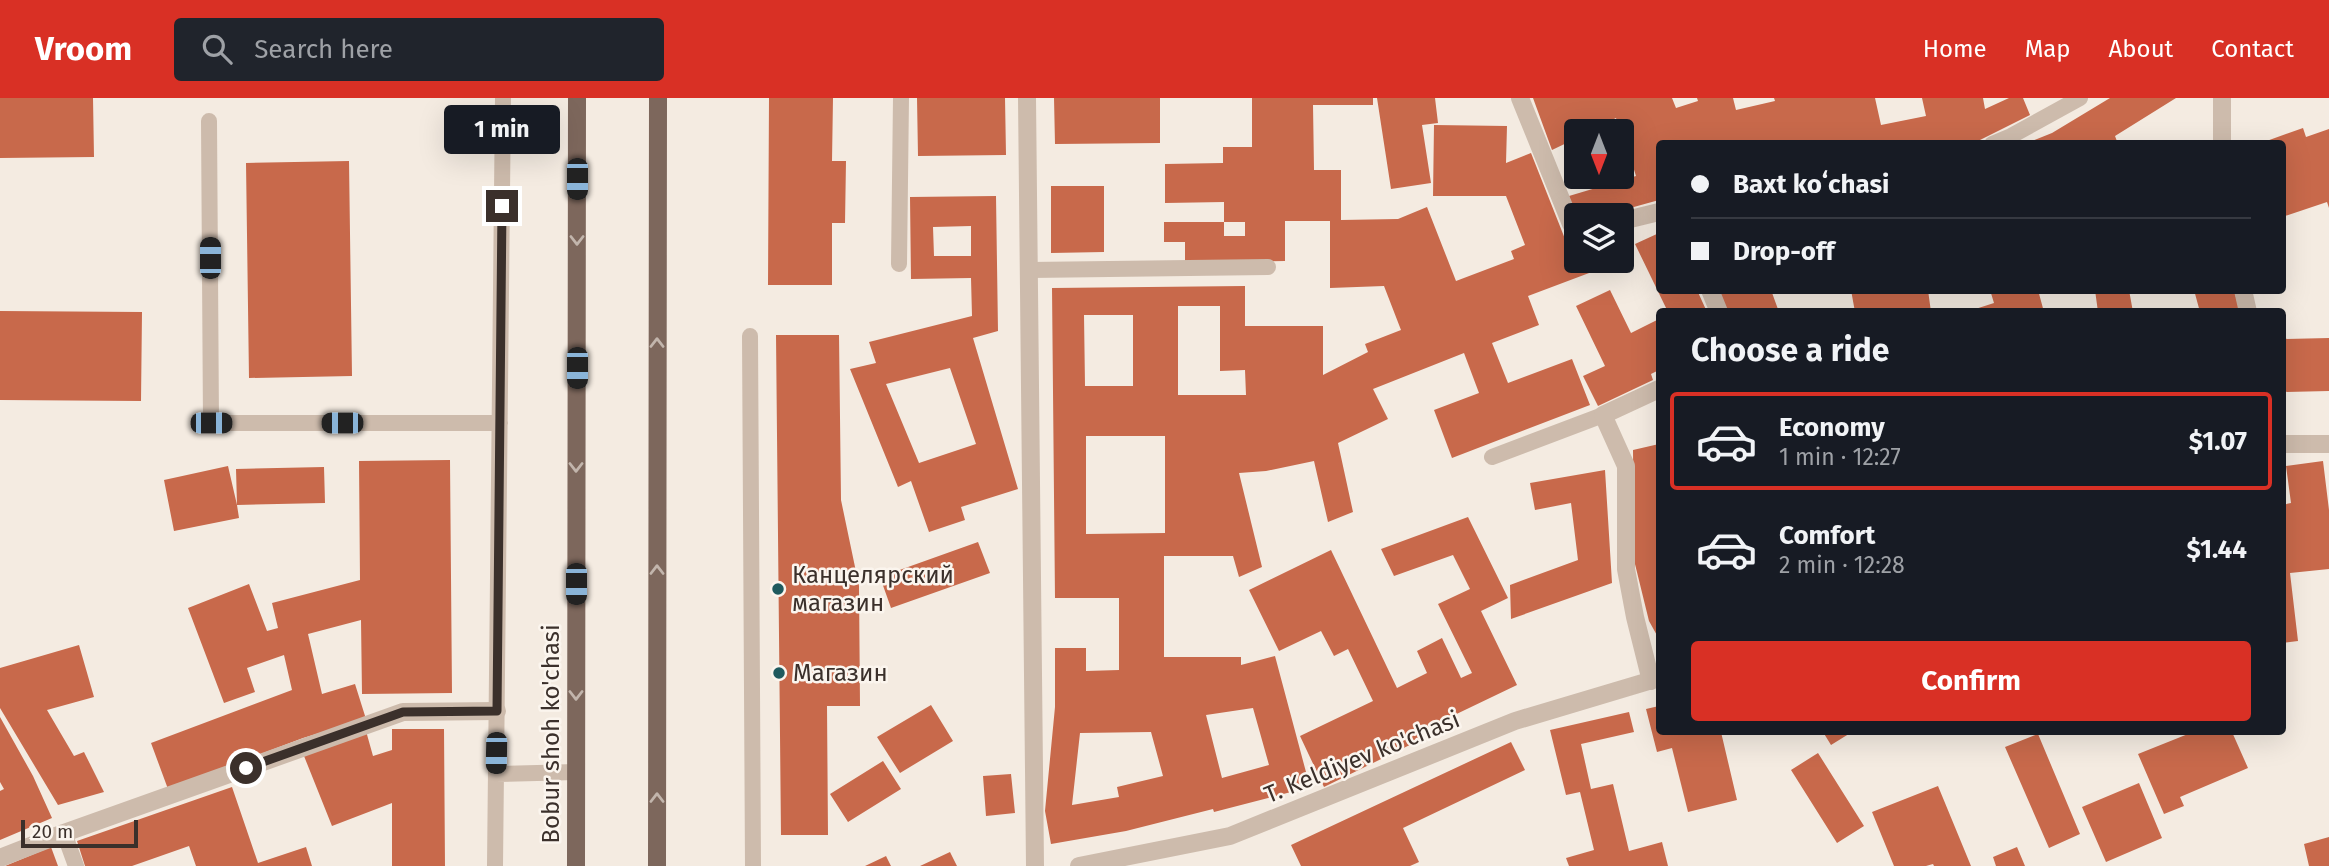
<!DOCTYPE html>
<html lang="en">
<head>
<meta charset="utf-8">
<style>
  :root { --surface:#171b24; --page:#20242c; --text:#f1f3f6; --muted:#9ea1a6; --line:#363941; --accent:#d93025 }
  body { margin:0; font-family:"Fira Sans",sans-serif; background:var(--page); color:var(--text); height:100vh; display:flex; flex-direction:column; font-size:26px; white-space:nowrap }
  * { box-sizing:border-box; margin:0 }
  p { font-size:23px; color:var(--muted) }
  .icon { flex:none; width:38px; height:38px; fill:none; stroke:currentColor; stroke-width:2; stroke-linecap:round; stroke-linejoin:round }
  .map { position:relative; flex:1; overflow:hidden }
  .panel { position:absolute; left:1656px; top:210px; width:630px; height:427px; display:flex; flex-direction:column; background:var(--surface); border-radius:7px; box-shadow:0 7px 28px #0002 }
  .panel>* { flex:none }
  .banner { position:absolute; left:1656px; top:42px; width:630px; height:154px; border-radius:7px; box-shadow:0 7px 28px #0002; display:grid; align-content:center; height:154px; padding:0 35px; background:var(--surface) }
  .needle { width:46px; rotate:180deg }
  .tools { position:absolute; left:1564px; top:21px; display:grid; gap:14px }
  .tools a { display:grid; place-items:center; width:70px; height:70px; border-radius:7px; background:var(--surface); box-shadow:0 7px 28px #0002; font-size:35px }
  .scale { position:absolute; left:21px; bottom:18px; width:117px; box-sizing:border-box; padding-left:7px; border:4px solid #3b302b; border-top:0; font-size:19px; line-height:24px; white-space:nowrap; color:#3b302b; -webkit-text-stroke:5px #fbf5ee; paint-order:stroke }
  .end { position:absolute; width:32px; height:32px; margin:-16px; border:9px solid #3b302b; background:#fff; box-shadow:0 0 0 4px #fff }
  .from { border-radius:50% }
  .bubble { position:absolute; height:49px; border-radius:7px; background:var(--surface); box-shadow:0 7px 28px #0002; font-size:23px; font-weight:700; line-height:49px; text-align:center }
  .car { position:absolute; width:21px; height:42px; margin:-21px -10px; border-radius:9px; box-shadow:0 0 5px 2px #0007; background:linear-gradient(#222 24%,#8ab4d8 0 40%,#222 0 76%,#8ab4d8 0 86%,#222 0) }
  .banner b { display:flex; align-items:center; gap:24px; height:66px; font-size:26px }
  .banner b+b { border-top:2px solid var(--line) }
  .banner i { width:18px; height:18px; background:var(--text) }
  ul { padding:0; list-style:none }
  li { display:flex; align-items:center; gap:21px; height:98px; margin:0 14px 10px; padding:0 21px; border:4px solid transparent; border-radius:7px }
  li div { flex:1 }
  li b { display:block; font-size:26px }
  li em { font-style:normal; font-weight:700 }
  li.selected { border-color:var(--accent) }
  li>.icon { width:63px; height:63px; stroke-width:1.5 }
  h2 { padding:0 35px; font-size:32px; line-height:84px }
  .action { display:flex; gap:14px; margin-top:auto; padding:14px 35px }
  .action a { flex:1; height:80px; border-radius:7px; background:var(--accent); color:#fff; font-size:28px; font-weight:700; line-height:80px; text-align:center }
  header { display:flex; align-items:center; gap:42px; box-sizing:border-box; height:98px; padding:0 35px; background:var(--accent); color:#fff }
  header strong { font-size:33px }
  nav { display:flex; gap:38px; margin-inline-start:auto; font-size:24px }
  .search { width:490px; height:63px; background:var(--page); display:flex; align-items:center; gap:18px; box-sizing:border-box; padding:0 24px; border-radius:7px; color:var(--muted); font-size:26px }
  .map>svg:first-child { display:block }
</style>
</head>
<body>
<header>
<strong>Vroom</strong>
<div class="search"><svg class="icon" aria-label="search" viewBox="0 0 24 24"><circle cx="10" cy="10" r="6"/><path d="M15 15l6 6"/></svg>Search here</div>
<nav><a>Home</a><a>Map</a><a>About</a><a>Contact</a></nav>
</header>
<div class="map">
<svg width="2329" height="768" viewBox="0 0 2329 768">
  <rect width="100%" height="100%" fill="#f4ebe1"/>
  <path fill="#c8694b" fill-rule="evenodd" d="M0 0H93L94 59 0 60Z
    M769 0H833L832 63H846L845 125H832V187H768Z
    M917 0H1005L1006 57 918 58Z
    M1054 0H1160V45L1055 46Z
    M1252 0H1373V7H1313L1314 72H1341V122L1398 121 1427 109 1456 183 1514 161 1511 153 1525 147 1506 98H1433L1434 27 1507 28 1506 65 1531 55 1567 146 1577 142V163H1612L1613 166 1528 198 1539 227 1492 245 1508 285 1572 261 1590 307 1452 360 1434 312 1479 295 1464 255 1373 291 1388 321 1338 345 1353 414 1328 424 1314 363 1266 373 1239 375 1262 469 1239 479 1233 458H1164V559H1241V567L1275 558 1310 689 1214 714 1213 711 1126 733 1051 746 1045 713 1055 609V550H1086V573L1119 572V500H1055L1052 190 1245 188V228H1323V277L1368 254 1365 246 1401 232 1384 188 1330 190V123H1285V163L1185 164V144H1164V124H1224V104L1165 105V66L1223 65V49H1252ZM1224 124H1245V138H1224ZM1178 208H1220V273L1245 272 1246 297H1178ZM1084 217H1133V288H1085ZM1086 338H1165V435L1086 436ZM1253 610 1269 667 1222 680 1206 617ZM1151 634 1163 678 1117 689 1119 699 1072 707 1080 635Z
    M1377 0H1435L1438 25 1422 27 1431 85 1391 91Z
    M1533 0H1672L1676 10 1698 3 1697 0H1733L1736 12 1775 3 1774 0H1875L1881 27 1926 18 1922 0H1983L1985 11 2009 0H2023L2030 17 1972 46H1659V102L1605 117H1576L1569 98 1636 78 1622 33H1620L1616 20 1590 33H1577V40L1552 52Z
    M2110 0H2176L2115 38 2118 46 2027 45 2052 35Z
    M2303 30 2306 39 2329 31V110L2327 104 2282 119V46L2261 45Z
    M349 63 352 278 249 280 246 65Z
    M1051 88H1104V154L1051 155Z
    M996 98 998 233 973 240 1018 391 961 409 965 422 929 434 911 383 898 389 850 271 876 265 869 244 972 218 971 180 911 181 910 99ZM971 128V158H934L933 129ZM950 270 976 346 919 365 886 286Z
    M1659 135V192H1697L1707 214H1668L1635 146Z
    M1610 192 1631 235 1659 221V272L1651 276 1653 282 1598 308 1583 278 1605 268 1576 208Z
    M1718 192H1771L1779 214H1726Z
    M1851 192H1928L1931 214H1855Z
    M1990 192H2038L2044 214H1966L1994 205Z
    M2095 192H2129L2133 214H2098Z
    M2194 192H2234L2240 214H2200Z
    M0 213 142 214 141 303 0 302Z
    M776 237H839L841 402 859 488 860 608H827L828 737H781Z
    M2329 240V293L2282 294V241Z
    M1659 346V541L1649 523 1634 462 1633 352Z
    M450 362 452 595 362 596 361 522 308 536 322 596 355 586 366 621 303 640 168 691 151 645 292 592 284 557 247 570 255 594 224 605 188 510 249 486 267 533 278 530 272 505 360 482 359 363Z
    M2323 363 2329 412V471L2290 475 2298 543 2282 545V407L2291 405 2286 368Z
    M228 368 237 407 236 371 324 369 325 405 237 407 239 420 174 433 164 382Z
    M1605 372 1612 485 1511 521 1510 487 1578 462 1571 405 1535 412 1530 385Z
    M1468 419 1508 500 1481 513 1517 587 1419 634 1422 641 1324 689 1300 638 1373 603 1348 551 1334 558 1321 533 1279 553 1249 492 1331 452 1397 590 1427 575 1417 553 1442 540 1461 580 1472 575 1438 506 1470 491 1453 457 1394 478 1381 451Z
    M978 444 990 475 891 510 880 479Z
    M79 547 94 599 47 612 74 658 84 654 104 694 58 707 0 610V570Z
    M931 607 953 643 900 675 877 639Z
    M1659 608V634H1721L1737 702 1688 714 1672 650 1657 654 1646 611Z
    M1629 614 1634 634 1581 646 1591 691 1613 686 1629 753 1662 744 1668 768H1569L1566 760 1594 752 1580 694 1566 697 1550 632Z
    M0 619 33 678 52 720 0 742V693L4 691 0 684Z
    M392 631H444L445 768H392V705L332 728 304 658 366 633 373 658 392 652Z
    M1823 634H1852L1831 647Z
    M2193 634H2232L2248 670 2180 699 2184 708 2164 716 2138 656Z
    M2038 636 2080 736 2049 750 2005 649Z
    M1511 644 1525 672 1403 730 1419 764 1410 768H1301L1291 747Z
    M1818 655 1864 728 1837 745 1791 672Z
    M883 663 901 691 848 724 830 696Z
    M1011 676 1015 715 986 718 983 678Z
    M2139 685 2162 740 2106 764 2082 709Z
    M1938 688 1971 768H1934L1933 766 1926 768H1894L1872 714Z
    M232 689 258 765 306 749 312 768H196L189 748 132 768H85L77 743Z
    M2329 739V768H2309L2304 746Z
    M51 749 58 768H5Z
    M2017 749 2025 768H1996L1993 759Z
    M950 754 957 768H920Z
    M886 758 891 768H865L884 759Z"/>
  <g fill="none" stroke-linecap="round" stroke-linejoin="round">
    <path stroke="#cdbbac" stroke-width="16" d="M209 23 211 325H500
      M1992 46 2011 38 2080 0
      M899 166 901 0
      M1030 172 1268 169
      M750 238 753 768
      M1492 359 1603 317
      M496 676 576 674
      M64 735 76 768
      M495 768 503 0"/>
    <path stroke="#cdbbac" stroke-width="18" d="M1027 0 1035 768
      M1520 0 1571 126 1577 128
      M2222 46V0
      M1622 123 1659 114
      M1710 192 1719 214
      M2243 192 2248 214
      M2282 346H2329
      M1651 583 1635 519 1626 471V368L1603 317 1659 291
      M0 760 64 735 403 614 497 613
      M1079 768 1230 738 1515 623 1659 580"/>
    <path stroke="#7d675c" stroke-width="18" d="M576 768 577 0
      M657 768 658 0"/>
  </g>
  <defs><path id="oneway-chevron" d="M-2-3.5L2.5 0L-2 3.5" fill="none" stroke-width="1.6" stroke-linecap="round" stroke-linejoin="round" transform="scale(1.75)"/></defs>
  <g stroke="#c2b5ac">
    <use href="#oneway-chevron" transform="translate(577 142) rotate(90)"/>
    <use href="#oneway-chevron" transform="translate(657 245) rotate(-90)"/>
    <use href="#oneway-chevron" transform="translate(576 369) rotate(90)"/>
    <use href="#oneway-chevron" transform="translate(657 472) rotate(-90)"/>
    <use href="#oneway-chevron" transform="translate(576 597) rotate(90)"/>
    <use href="#oneway-chevron" transform="translate(657 700) rotate(-90)"/>
  </g>
  <g fill="none" stroke-linecap="round" stroke-linejoin="round">
    <path stroke="#3b302b" stroke-width="9" d="M246 670 403 614 497 613 502 108"/>
  </g>
  <g fill="#1f5a5e" stroke="#fbf5ee" stroke-width="2.5">
    <circle cx="778" cy="491" r="7"/>
    <circle cx="779" cy="575" r="7"/>
  </g>
  <g text-anchor="middle" stroke-width="5" stroke-linejoin="round" paint-order="stroke">
    <g font-size="24" fill="#3b302b" stroke="#fbf5ee" text-anchor="start">
      <text x="792" y="485">Канцелярский<tspan x="792" dy="28">магазин</tspan></text>
      <text x="793" y="583">Магазин</text>
    </g>
    <g font-size="24" fill="#3b302b" stroke="#fbf5ee">
      <text transform="translate(551 636) rotate(-90)" y="8">Bobur shoh ko'chasi</text>
      <text transform="translate(1362 659) rotate(-22)" y="8">T. Keldiyev ko'chasi</text>
    </g>
  </g>
</svg>
<div class="tools">
<a><svg class="needle" viewBox="-14 -14 28 28"><path d="M0-13l5 13h-10z" fill="#e53935"/><path d="M0 13l5-13h-10z" fill="#9ea1a6"/></svg></a>
<a><svg class="icon" aria-label="layers" viewBox="0 0 24 24"><path d="M12 4l9 5-9 5-9-5zM3 14l9 5 9-5"/></svg></a>
</div>
<div class="scale">20 m</div>
<i class="end from" style="left:246px;top:670px"></i>
<i class="end" style="left:502px;top:108px"></i>
<div class="bubble" style="left:444px;top:7px;width:116px">1 min</div>
<i class="car" style="left:577px;top:81px;rotate:180deg"></i>
<i class="car" style="left:210px;top:160px;rotate:0deg"></i>
<i class="car" style="left:577px;top:270px;rotate:180deg"></i>
<i class="car" style="left:211px;top:325px;rotate:90deg"></i>
<i class="car" style="left:342px;top:325px;rotate:270deg"></i>
<i class="car" style="left:576px;top:486px;rotate:180deg"></i>
<i class="car" style="left:496px;top:655px;rotate:181deg"></i>
<div class="banner">
<b><i class="from"></i>Baxt koʻchasi</b>
<b><i></i>Drop-off</b>
</div>
<section class="panel">
<h2>Choose a ride</h2>
<ul>
<li class="selected"><svg class="icon" aria-label="car" viewBox="0 0 24 24"><path d="M5 17H2v-5l4-1 3-4h7l3 4 3 1v5h-3M9 17h6M6 11h13"/><circle cx="7" cy="17" r="2"/><circle cx="17" cy="17" r="2"/></svg><div><b>Economy</b><p>1 min · 12:27</p></div><em>$1.07</em></li>
<li><svg class="icon" aria-label="car" viewBox="0 0 24 24"><path d="M5 17H2v-5l4-1 3-4h7l3 4 3 1v5h-3M9 17h6M6 11h13"/><circle cx="7" cy="17" r="2"/><circle cx="17" cy="17" r="2"/></svg><div><b>Comfort</b><p>2 min · 12:28</p></div><em>$1.44</em></li>
</ul>
<div class="action"><a>Confirm</a></div>
</section>
</div>
</body>
</html>
